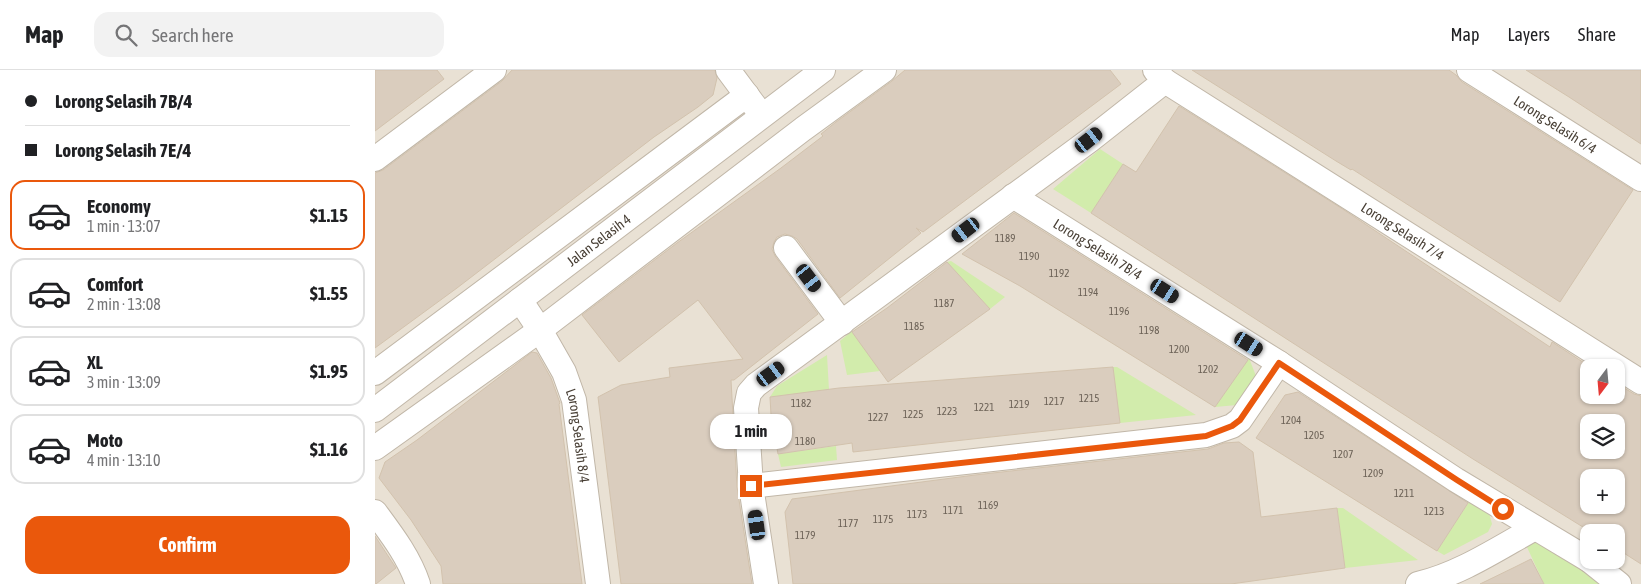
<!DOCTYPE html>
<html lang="en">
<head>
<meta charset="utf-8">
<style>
  :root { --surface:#fff; --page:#f2f2f2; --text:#202124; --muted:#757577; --line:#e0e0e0; --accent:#ea580c }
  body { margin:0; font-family:"Asap Condensed",sans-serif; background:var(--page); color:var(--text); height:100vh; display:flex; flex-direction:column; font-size:19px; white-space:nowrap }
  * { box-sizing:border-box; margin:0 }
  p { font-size:16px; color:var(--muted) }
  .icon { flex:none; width:28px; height:28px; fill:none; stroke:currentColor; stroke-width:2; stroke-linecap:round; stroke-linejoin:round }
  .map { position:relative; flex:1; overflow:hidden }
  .details { display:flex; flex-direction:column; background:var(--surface); width:375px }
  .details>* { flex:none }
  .top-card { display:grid; align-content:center; height:110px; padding:0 25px; background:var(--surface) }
  .needle { width:32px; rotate:196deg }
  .controls { position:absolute; left:1205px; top:289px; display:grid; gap:10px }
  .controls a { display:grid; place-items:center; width:45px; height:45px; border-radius:10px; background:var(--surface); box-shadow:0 1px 4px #0004; font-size:25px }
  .end { position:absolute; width:22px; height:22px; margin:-11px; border:6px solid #ea580c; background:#fff; box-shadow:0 0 0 2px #fff }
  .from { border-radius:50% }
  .bubble { position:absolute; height:35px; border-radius:15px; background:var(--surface); box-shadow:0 1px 4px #0004; font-size:16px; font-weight:700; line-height:35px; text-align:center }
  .car { position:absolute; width:15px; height:30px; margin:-15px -8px; border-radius:6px; box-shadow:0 0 4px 1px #0007; background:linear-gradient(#222 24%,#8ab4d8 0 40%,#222 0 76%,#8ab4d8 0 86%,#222 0) }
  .top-card b { display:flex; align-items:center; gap:18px; height:48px; font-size:19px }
  .top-card b+b { border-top:1px solid var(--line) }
  .top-card i { width:12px; height:12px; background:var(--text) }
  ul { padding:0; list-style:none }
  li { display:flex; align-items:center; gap:15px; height:70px; margin:0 10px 8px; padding:0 15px; border:2px solid var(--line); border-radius:15px }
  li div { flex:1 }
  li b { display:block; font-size:19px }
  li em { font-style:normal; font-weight:700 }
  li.selected { border-color:var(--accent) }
  li>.icon { width:45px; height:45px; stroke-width:1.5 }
  .cta { display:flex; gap:10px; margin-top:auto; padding:10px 25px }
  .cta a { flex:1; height:58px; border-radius:15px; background:var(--accent); color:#fff; font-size:20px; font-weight:700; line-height:58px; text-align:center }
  header { display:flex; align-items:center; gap:30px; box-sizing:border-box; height:70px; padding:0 25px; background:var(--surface); border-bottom:1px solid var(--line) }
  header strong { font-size:24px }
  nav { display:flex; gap:28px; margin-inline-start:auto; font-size:18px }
  .search { width:350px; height:45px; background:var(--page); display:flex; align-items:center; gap:12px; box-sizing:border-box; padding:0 18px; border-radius:15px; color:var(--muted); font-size:19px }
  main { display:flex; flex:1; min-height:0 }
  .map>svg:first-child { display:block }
</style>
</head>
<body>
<header>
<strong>Map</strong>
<div class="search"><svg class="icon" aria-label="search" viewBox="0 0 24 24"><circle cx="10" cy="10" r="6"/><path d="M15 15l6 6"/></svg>Search here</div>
<nav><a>Map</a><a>Layers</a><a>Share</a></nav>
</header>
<main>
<section class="details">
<div class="top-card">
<b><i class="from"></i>Lorong Selasih 7B/4</b>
<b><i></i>Lorong Selasih 7E/4</b>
</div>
<ul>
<li class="selected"><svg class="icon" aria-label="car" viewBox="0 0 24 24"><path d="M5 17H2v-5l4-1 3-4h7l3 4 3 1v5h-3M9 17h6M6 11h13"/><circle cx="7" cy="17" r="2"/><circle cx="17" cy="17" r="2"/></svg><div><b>Economy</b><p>1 min · 13:07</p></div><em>$1.15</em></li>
<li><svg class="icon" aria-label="car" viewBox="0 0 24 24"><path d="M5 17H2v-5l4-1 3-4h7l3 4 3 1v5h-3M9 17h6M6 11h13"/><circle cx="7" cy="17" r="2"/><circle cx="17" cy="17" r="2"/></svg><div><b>Comfort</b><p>2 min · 13:08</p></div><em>$1.55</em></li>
<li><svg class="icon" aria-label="car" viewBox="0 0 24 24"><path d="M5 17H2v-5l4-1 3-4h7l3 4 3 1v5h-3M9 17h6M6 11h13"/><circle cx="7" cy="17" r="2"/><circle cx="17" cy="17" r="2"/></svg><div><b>XL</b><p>3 min · 13:09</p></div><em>$1.95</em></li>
<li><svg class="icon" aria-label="car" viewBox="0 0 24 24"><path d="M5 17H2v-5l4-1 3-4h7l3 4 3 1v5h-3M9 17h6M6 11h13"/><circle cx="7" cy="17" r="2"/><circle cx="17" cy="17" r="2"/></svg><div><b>Moto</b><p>4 min · 13:10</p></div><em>$1.16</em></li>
</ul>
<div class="cta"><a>Confirm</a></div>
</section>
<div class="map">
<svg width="1266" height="514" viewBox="0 0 1266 514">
  <rect width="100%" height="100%" fill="#f4efe6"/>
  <path fill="#e9e1d4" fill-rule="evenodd" d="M0 0H1266V514H0ZM1214 298H1241V325H1214ZM1214 352H1241V380H1214ZM1214 408H1241V435H1214ZM1214 462H1241V490H1214Z"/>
  <path fill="#d2ecac" d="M725 79 748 94 716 143 678 119Z
    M576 191 630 227 615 239 572 192Z
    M477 261 505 301 472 305 465 271Z
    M452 285 454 320 395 327 402 316Z
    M874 288 881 306 862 335 840 337Z
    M738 297H742L821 345 745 353Z
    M461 376 462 390 406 397 403 384Z
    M1096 429 1113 439 1117 454 1113 462 1069 485 1062 481Z
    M962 438H968L1043 490 970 498Z
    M1164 472 1231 514H1169L1151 475Z"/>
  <path fill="#dacdbe" stroke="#d2c2ad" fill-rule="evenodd" d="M0 0H62L69 9 0 61Z
    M137 0H340L342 8 338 25 323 37 279 67 82 218 0 278V103L8 100 127 11Z
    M530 0H735L746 14 548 162 541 158 546 163 465 228 422 169 417 166 410 164 402 167 399 172 397 179 400 186 443 244 359 310H356L362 417 377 514H246L223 327 246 315 295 307 294 298 368 289 323 230 244 292 207 245 302 173 406 98 448 66 446 64 461 52 517 11Z
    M817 0H1074L1081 5 1087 12 1258 120 1185 232 977 99 976 100 961 91Z
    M1151 0H1266V74L1194 27Z
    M804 36 966 138 1175 277 1177 272 1217 298H1214V325H1241V313L1259 324 1266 326V494L1241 478V462H1216L1098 389 716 143 748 94 761 102ZM1214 352H1241V380H1214ZM1214 408H1241V435H1214Z
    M639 143 873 290 840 337 645 216 587 184Z
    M572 192 615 239 513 312 477 262 512 238Z
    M157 282 162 283 176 308 185 333 184 334 207 514H68L66 496 36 450 4 408 10 392 42 370Z
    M738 297 745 353 478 382 477 373 403 384 396 345 395 327 464 318Z
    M923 322 1093 433 1062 481 881 368 910 325Z
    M864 372 878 382 886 447 962 438 970 498 856 514H418L410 442 417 429 600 405 833 379 849 373Z
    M0 466 21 498 1 514H0Z
    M1156 489 1169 514H1105L1140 497Z"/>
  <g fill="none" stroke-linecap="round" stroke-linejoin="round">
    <g stroke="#c1b7a8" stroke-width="26">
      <g id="street">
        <path d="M353 0 382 39"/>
        <path id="s1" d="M780 0 790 11 1266 312"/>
        <path id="s2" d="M1094 0 1266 109"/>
        <path d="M0 89 119 0"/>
        <path id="s3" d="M638 126 904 293 1081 410 1214 490"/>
        <path d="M411 178 467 253"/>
        <path id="s4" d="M145 230 165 260 189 302 199 330 223 514"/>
        <path d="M0 303 372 25"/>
        <path id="s5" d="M0 340 448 0"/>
        <path d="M0 378 165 260 428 59 509 0"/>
        <path d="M376 416 831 365 857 356 865 350 904 293"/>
        <path d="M0 442C17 465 34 487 43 514"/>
        <path d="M1214 490 1244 514"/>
        <path d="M391 514 376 416 371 338 374 323 381 315 715 70 790 11"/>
        <path d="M1043 514C1085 504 1122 479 1160 458"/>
      </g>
    </g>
    <use href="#street" stroke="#fff" stroke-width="24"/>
  </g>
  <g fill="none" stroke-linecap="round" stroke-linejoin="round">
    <path stroke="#ea580c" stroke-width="6" d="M376 416 831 366 857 356 865 350 904 293 1082 410 1128 439"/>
  </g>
  <g text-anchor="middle" stroke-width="4" stroke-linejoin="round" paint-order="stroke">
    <g font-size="11" fill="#6c6257">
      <text x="630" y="172">1189</text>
      <text x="654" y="190">1190</text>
      <text x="684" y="207">1192</text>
      <text x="713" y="226">1194</text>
      <text x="569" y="237">1187</text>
      <text x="744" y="245">1196</text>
      <text x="539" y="260">1185</text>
      <text x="774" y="264">1198</text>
      <text x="804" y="283">1200</text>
      <text x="833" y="303">1202</text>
      <text x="714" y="332">1215</text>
      <text x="679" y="335">1217</text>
      <text x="426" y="337">1182</text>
      <text x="644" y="338">1219</text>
      <text x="609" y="341">1221</text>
      <text x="572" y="345">1223</text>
      <text x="538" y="348">1225</text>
      <text x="503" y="351">1227</text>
      <text x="916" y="354">1204</text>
      <text x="939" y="369">1205</text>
      <text x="430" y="375">1180</text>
      <text x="968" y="388">1207</text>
      <text x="998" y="407">1209</text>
      <text x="1029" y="427">1211</text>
      <text x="613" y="439">1169</text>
      <text x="578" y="444">1171</text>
      <text x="1059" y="445">1213</text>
      <text x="542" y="448">1173</text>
      <text x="508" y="453">1175</text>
      <text x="473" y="457">1177</text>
      <text x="430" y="469">1179</text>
    </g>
    <g font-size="14" fill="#483f35" stroke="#fff">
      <text dy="5" stroke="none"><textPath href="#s2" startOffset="102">Lorong Selasih 6/4</textPath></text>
      <text dy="5" stroke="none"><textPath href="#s1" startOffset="296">Lorong Selasih 7/4</textPath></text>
      <text dy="5" stroke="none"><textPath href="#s5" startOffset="281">Jalan Selasih 4</textPath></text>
      <text dy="5" stroke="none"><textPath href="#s3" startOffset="100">Lorong Selasih 7B/4</textPath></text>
      <text dy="5" stroke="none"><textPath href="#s4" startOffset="150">Lorong Selasih 8/4</textPath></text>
    </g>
  </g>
</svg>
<div class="controls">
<a><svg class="needle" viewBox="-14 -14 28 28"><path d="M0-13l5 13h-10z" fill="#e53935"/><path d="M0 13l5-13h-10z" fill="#757577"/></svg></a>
<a><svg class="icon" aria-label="layers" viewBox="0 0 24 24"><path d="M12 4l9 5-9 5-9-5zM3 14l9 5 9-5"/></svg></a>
<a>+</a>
<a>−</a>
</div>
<i class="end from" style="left:1128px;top:439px"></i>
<i class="end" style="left:376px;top:416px"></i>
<div class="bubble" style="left:335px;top:344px;width:82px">1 min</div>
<i class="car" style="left:714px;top:70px;rotate:52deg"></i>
<i class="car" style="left:591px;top:160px;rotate:233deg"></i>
<i class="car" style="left:434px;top:208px;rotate:143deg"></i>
<i class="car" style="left:790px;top:221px;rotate:122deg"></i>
<i class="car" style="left:874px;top:274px;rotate:122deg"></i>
<i class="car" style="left:396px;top:304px;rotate:54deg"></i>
<i class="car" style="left:382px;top:455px;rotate:352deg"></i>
</div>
</main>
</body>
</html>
